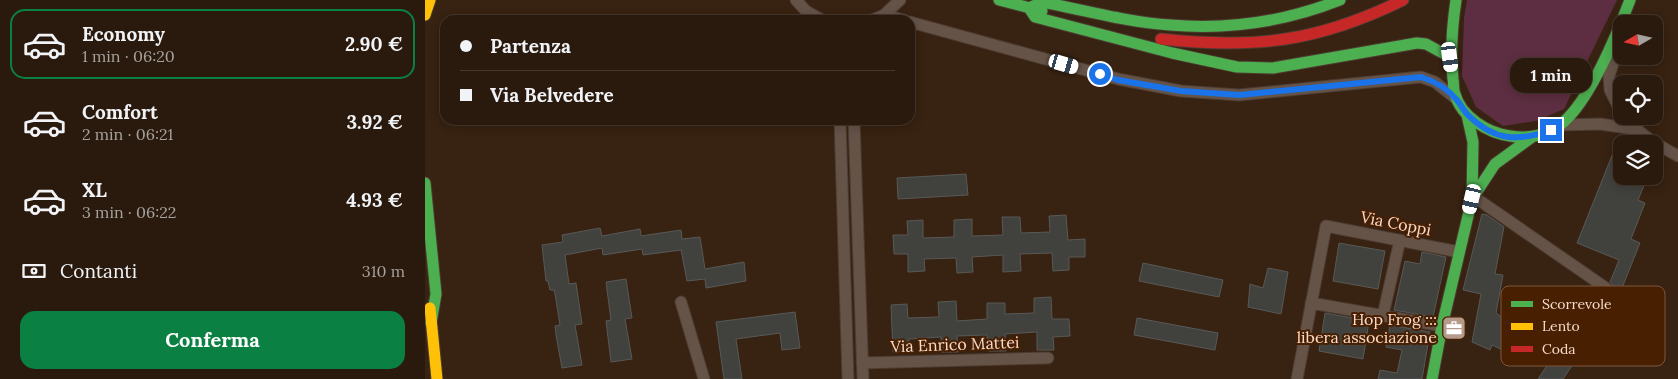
<!DOCTYPE html>
<html lang="it">
<head>
<meta charset="utf-8">
<style>
  :root { --surface:#2a1a0d; --page:#36271b; --text:#f1f3f6; --muted:#a5a19d; --line:#46382e; --accent:#0b8043 }
  body { margin:0; font-family:Lora,serif; background:var(--page); color:var(--text); height:100vh; display:flex; flex-direction:column; font-size:19px; white-space:nowrap }
  * { box-sizing:border-box; margin:0 }
  p { font-size:16px; color:var(--muted) }
  .icon { flex:none; width:28px; height:28px; fill:none; stroke:currentColor; stroke-width:2; stroke-linecap:round; stroke-linejoin:round }
  .map { position:relative; flex:1; overflow:hidden }
  .sheet { display:flex; flex-direction:column; background:var(--surface); width:425px }
  .sheet>* { flex:none }
  .top-card { position:absolute; left:15px; top:15px; width:475px; height:110px; border-radius:15px; box-shadow:0 2px 12px #0003,0 0 0 1px var(--line); display:grid; align-content:center; height:110px; padding:0 20px; background:var(--surface) }
  .needle { width:32px; rotate:261deg }
  .controls { position:absolute; left:1188px; top:15px; display:grid; gap:10px }
  .controls a { display:grid; place-items:center; width:50px; height:50px; border-radius:10px; background:var(--surface); box-shadow:0 2px 12px #0003,0 0 0 1px var(--line); font-size:25px }
  .end { position:absolute; width:22px; height:22px; margin:-11px; border:6px solid #1a73e8; background:#fff; box-shadow:0 0 0 2px #fff }
  .from { border-radius:50% }
  .bubble { position:absolute; height:35px; border-radius:15px; background:var(--surface); box-shadow:0 2px 12px #0003,0 0 0 1px var(--line); font-size:16px; font-weight:800; line-height:35px; text-align:center }
  .car { position:absolute; width:15px; height:30px; margin:-15px -8px; border-radius:6px; box-shadow:0 0 4px 1px #0007; background:linear-gradient(#fff 24%,#345 0 40%,#fff 0 76%,#345 0 86%,#fff 0) }
  .top-card b { display:flex; align-items:center; gap:18px; height:48px; font-size:19px }
  .top-card b+b { border-top:1px solid var(--line) }
  .top-card i { width:12px; height:12px; background:var(--text) }
  ul { padding:9px 0 0; list-style:none }
  li { display:flex; align-items:center; gap:15px; height:70px; margin:0 10px 8px; padding:0 10px; border:2px solid transparent; border-radius:15px }
  li div { flex:1 }
  li b { display:block; font-size:19px }
  li em { font-style:normal; font-weight:800 }
  li.selected { border-color:var(--accent) }
  li>.icon { width:45px; height:45px; stroke-width:1.5 }
  .pay { display:flex; align-items:center; gap:12px; height:55px; padding:0 20px; font-size:19px }
  .pay p { margin-inline-start:auto }
  .cta { display:flex; gap:10px; margin-top:auto; padding:10px 20px }
  .cta a { flex:1; height:58px; border-radius:15px; background:var(--accent); color:#fff; font-size:20px; font-weight:800; line-height:58px; text-align:center }
  main { display:flex; flex:1; min-height:0 }
  .map>svg:first-child { display:block }
</style>
</head>
<body>
<main>
<section class="sheet">
<ul>
<li class="selected"><svg class="icon" aria-label="car" viewBox="0 0 24 24"><path d="M5 17H2v-5l4-1 3-4h7l3 4 3 1v5h-3M9 17h6M6 11h13"/><circle cx="7" cy="17" r="2"/><circle cx="17" cy="17" r="2"/></svg><div><b>Economy</b><p>1 min · 06:20</p></div><em>2.90 €</em></li>
<li><svg class="icon" aria-label="car" viewBox="0 0 24 24"><path d="M5 17H2v-5l4-1 3-4h7l3 4 3 1v5h-3M9 17h6M6 11h13"/><circle cx="7" cy="17" r="2"/><circle cx="17" cy="17" r="2"/></svg><div><b>Comfort</b><p>2 min · 06:21</p></div><em>3.92 €</em></li>
<li><svg class="icon" aria-label="car" viewBox="0 0 24 24"><path d="M5 17H2v-5l4-1 3-4h7l3 4 3 1v5h-3M9 17h6M6 11h13"/><circle cx="7" cy="17" r="2"/><circle cx="17" cy="17" r="2"/></svg><div><b>XL</b><p>3 min · 06:22</p></div><em>4.93 €</em></li>
</ul>
<div class="pay"><svg class="icon" aria-label="cash" viewBox="0 0 24 24"><path d="M3 7h18v10H3z"/><circle cx="12" cy="12" r="2"/></svg>Contanti<p>310 m</p></div>
<div class="cta"><a>Conferma</a></div>
</section>
<div class="map">
<svg width="1253" height="379" viewBox="0 0 1253 379">
  <rect width="100%" height="100%" fill="#382211"/>
  <path fill="#5d2e41" d="M1042 0H1192L1139 109 1111 121 1078 126 1051 107 1037 76 1039 18Z"/>
  <path fill="#41413e" stroke="#585957" d="M1188 153 1196 156V176H1223L1213 200 1220 203 1206 239 1215 243 1195 293 1188 290V285L1185 282 1194 260 1152 243Z
    M541 174 543 195 473 199 472 178Z
    M1057 214 1062 215 1079 227 1070 274 1078 275 1071 313 1099 333 1095 342 1101 344 1095 358 1067 345 1065 350 1047 342 1056 294 1038 290Z
    M641 215 643 240 660 239V257H644V270L628 271 627 253 595 254 596 271 578 272V255L547 257 548 272 532 273 531 258 499 259 500 271 483 272V254H469L468 235H483L482 221 498 220V238L529 237V220L547 219V236L578 235 577 217H595L596 233 625 232 624 216Z
    M175 228 177 236 215 229 216 236 256 230 257 239 275 237 280 269 319 262 321 281 281 288 280 279 262 281 256 250 218 255 217 249 178 255 177 248 140 255 144 284 151 283 157 324 150 325 157 365 137 368 131 335 130 326 135 325 130 294 129 290H125L123 281H121L117 245 138 242 137 235Z
    M914 243 960 251 953 289 908 281Z
    M997 252 1021 257 1008 317 969 310 980 261 995 264Z
    M718 263 798 280 794 297 714 281Z
    M843 268 863 272 856 314 823 307 825 284 838 288Z
    M201 279 207 318 200 319 207 359 186 362 181 321 186 320 181 282Z
    M626 297 627 319H644L645 336 628 337 629 350H612V332L580 334 581 351H563L562 335 532 336 533 352H516V337L484 339V351L468 352 466 305 482 304 483 318 514 317 513 302 531 301 532 321 562 319V303H580V314L609 313V298Z
    M370 312 375 348 357 350 355 333 311 339 317 379H299L291 322Z
    M900 313 944 321 938 359 894 351Z
    M712 318 793 333 790 350 709 335Z
    M965 325 1005 332 997 379H953L955 370 972 373 977 350 961 347Z
    M1131 352 1148 364 1138 379H1113Z"/>
  <g fill="none" stroke-linecap="round" stroke-linejoin="round">
    <g stroke="#4d3b31" stroke-width="13">
      <path id="street" d="M371 0 381 11 397 20
        M459 15 479 20
        M447 20 459 15 475 0
        M485 22 693 79 756 91 814 95 996 77 1010 82 1030 98
        M1189 42 1191 55 1184 76 1185 90 1196 112
        M1200 116C1214 135 1233 145 1253 156
        M415 120 423 379
        M429 120 438 379
        M1136 125 1175 124 1209 129
        M1047 199 1055 201 1181 288
        M256 302 279 379
        M886 303 1017 326
        M958 315 975 240
        M437 363 623 358
        M872 379 901 226 1034 252"/>
    </g>
    <g stroke="#4d3b31" stroke-width="13">
      <path id="fast" d="M574 0 617 11
        M1031 0C1027 27 1025 52 1028 79 1029 84 1028 90 1030 94 1036 117 1063 133 1085 136 1102 139 1121 136 1135 125 1164 103 1192 34 1205 0
        M604 8 610 17 747 53 812 67 848 68 992 43 1001 44 1025 57
        M604 8 617 2C659 10 702 22 745 25 803 30 862 21 915 0
        M0 183 11 294 6 323
        M1047 199 1070 164 1107 137
        M1007 379 1017 326 1047 199 1048 142 1042 115"/>
    </g>
    <g stroke="#4d3b31" stroke-width="13">
      <path id="slow" d="M0 15 5 0
        M5 308 12 379"/>
    </g>
    <g stroke="#4d3b31" stroke-width="13">
      <path id="jam" d="M736 39C830 49 893 42 978 0"/>
    </g>
    <use href="#street" stroke="#655348" stroke-width="11"/>
    <use href="#fast" stroke="#4caf50" stroke-width="11"/>
    <use href="#slow" stroke="#ffc107" stroke-width="11"/>
    <use href="#jam" stroke="#c62828" stroke-width="11"/>
  </g>
  <g fill="none" stroke-linecap="round" stroke-linejoin="round">
    <path stroke="#1a73e8" stroke-width="6" d="M675 74 693 80 756 91 814 95 996 77C1009 81 1022 88 1032 100 1036 105 1039 111 1043 115 1069 141 1093 142 1126 130"/>
  </g>
  <defs>
    <g id="office-square" transform="scale(1.25)"><rect x="-9" y="-9" width="18" height="18" rx="4" fill="#b49a8b" stroke="#481f01"/><path d="M-6-3h4V-5.5h4V-3h4V5H-6ZM-1-4.5V-3h2v-1.5ZM-6 0V1H6V0Z" fill="#fff"/></g>
  </defs>
  <g fill-rule="evenodd">
    <use href="#office-square" x="1029" y="328"/>
  </g>
  <g text-anchor="middle" stroke-width="4" stroke-linejoin="round" paint-order="stroke">
    <g font-size="16" fill="#f7dbcc" stroke="#481f01">
      <text transform="translate(971 223) rotate(11)" y="6">Via Coppi</text>
      <text transform="translate(530 344) rotate(-2)" y="6">Via Enrico Mattei</text>
    </g>
    <g font-size="16" fill="#f7dbcc" stroke="#481f01" text-anchor="end">
      <text x="1012" y="325">Hop Frog :::<tspan x="1012" dy="18">libera associazione</tspan></text>
    </g>
  </g>
  <rect x="1076" y="286" width="164" height="80" rx="8" fill="#481f01" stroke="#7d573e" stroke-width="1"/>
  <rect x="1086" y="301" width="22" height="6" fill="#4caf50"/>
  <rect x="1086" y="323" width="22" height="7" fill="#ffc107"/>
  <rect x="1086" y="346" width="22" height="6" fill="#c62828"/>
  <g font-size="14" fill="#f7dbcc">
    <text x="1117" y="309">Scorrevole</text>
    <text x="1117" y="331">Lento</text>
    <text x="1117" y="354">Coda</text>
  </g>
</svg>
<div class="controls">
<a><svg class="needle" viewBox="-14 -14 28 28"><path d="M0-13l5 13h-10z" fill="#e53935"/><path d="M0 13l5-13h-10z" fill="#a5a19d"/></svg></a>
<a><svg class="icon" aria-label="locate" viewBox="0 0 24 24"><circle cx="12" cy="12" r="6"/><path d="M12 2v4M12 18v4M2 12h4M18 12h4"/></svg></a>
<a><svg class="icon" aria-label="layers" viewBox="0 0 24 24"><path d="M12 4l9 5-9 5-9-5zM3 14l9 5 9-5"/></svg></a>
</div>
<i class="end from" style="left:675px;top:74px"></i>
<i class="end" style="left:1126px;top:130px"></i>
<div class="bubble" style="left:1085px;top:58px;width:82px">1 min</div>
<i class="car" style="left:1025px;top:57px;rotate:173deg"></i>
<i class="car" style="left:639px;top:64px;rotate:106deg"></i>
<i class="car" style="left:1047px;top:199px;rotate:193deg"></i>
<div class="top-card">
<b><i class="from"></i>Partenza</b>
<b><i></i>Via Belvedere</b>
</div>
</div>
</main>
</body>
</html>
